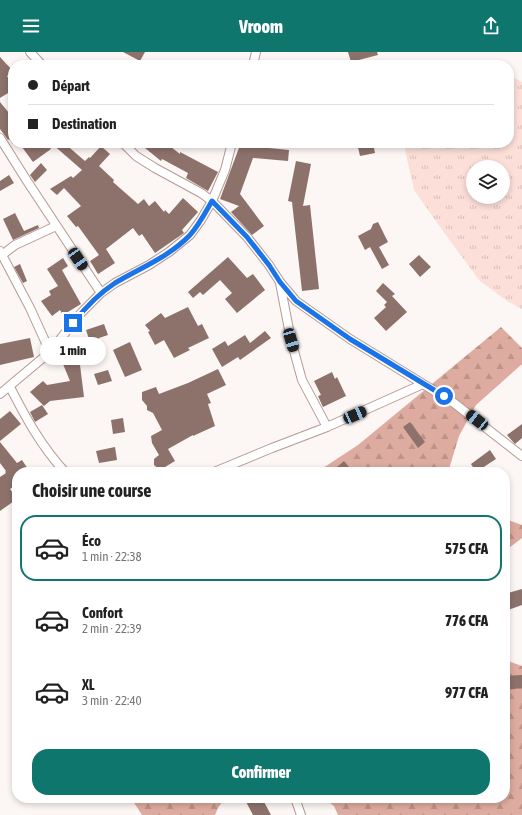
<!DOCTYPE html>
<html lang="fr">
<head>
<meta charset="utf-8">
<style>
  :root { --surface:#fff; --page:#f2f2f2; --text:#222; --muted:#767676; --line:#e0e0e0; --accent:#0f766e }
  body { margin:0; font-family:"Asap Condensed",sans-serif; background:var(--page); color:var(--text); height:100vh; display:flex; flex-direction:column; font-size:15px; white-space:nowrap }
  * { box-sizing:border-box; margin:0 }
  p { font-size:13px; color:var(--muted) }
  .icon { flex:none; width:22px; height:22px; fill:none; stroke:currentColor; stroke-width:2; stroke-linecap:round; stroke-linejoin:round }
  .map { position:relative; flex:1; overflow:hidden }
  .sheet { position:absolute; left:12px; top:415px; width:498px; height:336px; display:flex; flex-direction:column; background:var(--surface); border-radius:16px; box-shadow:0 2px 6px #0003 }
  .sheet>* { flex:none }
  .guide { position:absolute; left:8px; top:8px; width:506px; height:88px; border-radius:16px; box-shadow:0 2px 6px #0003; display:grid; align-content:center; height:88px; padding:0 20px; background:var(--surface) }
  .fabs { position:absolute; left:466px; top:108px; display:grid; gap:8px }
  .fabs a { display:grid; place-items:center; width:44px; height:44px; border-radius:50%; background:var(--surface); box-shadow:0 2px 6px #0003; font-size:20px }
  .end { position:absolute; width:18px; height:18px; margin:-9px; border:5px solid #1a73e8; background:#fff; box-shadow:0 0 0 2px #fff }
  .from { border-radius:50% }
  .bubble { position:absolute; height:28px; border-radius:14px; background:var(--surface); box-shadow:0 2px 6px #0003; font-size:13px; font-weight:800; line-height:28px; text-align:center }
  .car { position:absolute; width:12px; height:24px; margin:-12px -6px; border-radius:5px; box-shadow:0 0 3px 1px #0007; background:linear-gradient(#222 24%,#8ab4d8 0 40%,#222 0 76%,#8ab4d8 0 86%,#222 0) }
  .guide b { display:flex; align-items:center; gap:14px; height:38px; font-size:15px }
  .guide b+b { border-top:1px solid var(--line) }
  .guide i { width:10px; height:10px; background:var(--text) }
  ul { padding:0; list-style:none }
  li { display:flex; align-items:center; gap:12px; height:66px; margin:0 8px 6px; padding:0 12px; border:2px solid transparent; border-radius:16px }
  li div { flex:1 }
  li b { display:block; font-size:15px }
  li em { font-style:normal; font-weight:800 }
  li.on { border-color:var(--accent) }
  li>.icon { width:36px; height:36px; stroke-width:1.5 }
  h2 { padding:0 20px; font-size:18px; line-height:48px }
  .cta { display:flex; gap:8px; margin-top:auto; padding:8px 20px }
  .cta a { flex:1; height:46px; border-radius:16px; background:var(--accent); color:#fff; font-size:16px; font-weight:800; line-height:46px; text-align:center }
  header { display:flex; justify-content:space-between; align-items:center; height:52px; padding:0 20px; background:var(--accent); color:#fff; font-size:18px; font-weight:800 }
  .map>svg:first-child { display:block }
</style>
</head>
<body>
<header><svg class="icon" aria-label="menu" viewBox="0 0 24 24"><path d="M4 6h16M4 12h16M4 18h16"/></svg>Vroom<svg class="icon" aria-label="share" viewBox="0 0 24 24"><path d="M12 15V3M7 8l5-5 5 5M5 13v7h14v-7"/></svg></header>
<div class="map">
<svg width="522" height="763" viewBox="0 0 522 763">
  <defs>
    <pattern id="grass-tufts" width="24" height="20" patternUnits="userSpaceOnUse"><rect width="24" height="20" fill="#fbdfd8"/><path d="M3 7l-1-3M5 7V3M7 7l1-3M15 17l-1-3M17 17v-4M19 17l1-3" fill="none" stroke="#d7beb8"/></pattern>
    <pattern id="forest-firs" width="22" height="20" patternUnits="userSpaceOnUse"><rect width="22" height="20" fill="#ddab9f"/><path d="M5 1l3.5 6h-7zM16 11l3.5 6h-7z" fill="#bd9288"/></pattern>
  </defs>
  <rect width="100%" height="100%" fill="#fcf6f4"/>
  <path fill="url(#grass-tufts)" fill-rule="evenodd" d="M509 23 522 30V257L507 249 480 229 445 182 414 138 405 98 408 91H509ZM473 115H503V145H473Z"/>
  <path fill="url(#forest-firs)" d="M501 275 522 296V312L476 353 459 384 449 417 450 420H317L358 393Z
    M505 467 522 473V486L505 499Z
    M505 608 522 614V763H338L334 754 324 746H505Z
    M131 746H225L218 756 215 763H142Z"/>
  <path fill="#8d726b" d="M123 0H145L140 9Z
    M348 0H377L378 3 351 10Z
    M0 5 13 19 7 24 13 34V38L0 46Z
    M0 50 9 61 13 58V92L9 87 8 88 0 77Z
    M19 91H47L51 97 33 110Z
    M51 91H64L85 109 89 105 90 106 101 94 110 102 99 114 114 128 113 130 138 152 144 147 149 154 155 149 164 160 165 158 169 162 183 146 198 160 182 178 184 181 155 201 142 182 139 184 133 176 106 197 115 211 98 222 90 209 99 203 78 174 76 175 67 164 81 154 64 136 57 143 50 137 71 124 73 126 82 118Z
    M149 91H166L180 102V100L218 120 208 139 186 126 188 121 162 107 161 109 145 96Z
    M357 91H373L375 101 360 104Z
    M240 93 289 98 288 109 253 106 240 142 264 174 252 183 231 160 239 154 220 147Z
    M296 109 311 112 303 154 310 153 319 237 302 239 292 150 288 149Z
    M41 111 47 118 35 130 30 123Z
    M9 123 14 131 0 139V129Z
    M15 161 24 179 38 173 39 176 13 188 3 167Z
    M378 170 388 190 379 195 389 213 382 217 370 195 365 198 358 184 371 177 373 172Z
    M419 203 431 215 420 225 409 212Z
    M228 205 247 226 253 222 265 238 237 261 225 247 232 241 220 228 203 243 200 240 193 246 188 240Z
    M63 206 68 214 62 218 81 252 63 263 60 258 52 264 41 249 51 243 49 239 58 234 47 217Z
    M20 212 27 229 23 231 14 215Z
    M383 231 395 242 392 244 407 260 386 279 374 266 386 255 384 253 387 250 376 239Z
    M188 255 198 274 202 272 209 286 188 296 190 298 174 306 164 288 155 293 148 280 150 279 145 273 161 261 165 266Z
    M104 272 108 283 99 286 100 293 92 296 86 278Z
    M265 279 271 286 240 308 238 305 222 315 212 297 225 289 228 294 245 283 250 291Z
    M30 286 34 305 0 313V292Z
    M130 290 142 318 125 325 113 298Z
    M79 305 84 345 50 349 44 354 30 340 43 329 47 333 70 329 63 312Z
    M218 317 226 333 207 342 211 351 208 352 215 374 193 384V383L168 397 175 409 160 418 154 413V407L159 403 152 391 151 384 162 378 153 361 147 358V354L142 348V340L156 335 159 342 188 331Z
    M108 318 112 329 98 333 94 322Z
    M332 320 335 327 337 325 346 344 323 355 318 344 321 343 314 329Z
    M42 353 48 362 35 370 30 360Z
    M10 359 21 372 0 389V367Z
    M123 366 125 380 113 382 111 368Z
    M410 370 425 390 418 396 403 375Z
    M522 372V386L515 392 507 383Z
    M0 390 17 411 22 408 30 420H17V432L10 437 17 447 0 459V425L6 421 5 420 6 419 0 411Z
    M115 395 117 408 99 411 96 399Z
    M490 398 496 407 476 420 471 412Z
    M344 409 353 420H331Z
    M522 537V553L505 559V542Z
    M522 623V636L505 638V624Z
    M244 746H262L271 763H253Z"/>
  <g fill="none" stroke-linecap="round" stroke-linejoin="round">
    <g stroke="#b79992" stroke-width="10">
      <path id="minor" d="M30 0 42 13
        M253 13 256 0
        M0 86 27 129 101 241
        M123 91 136 104 155 116 201 141 212 149 247 185 269 213 280 230 296 249 350 287 454 351 522 404
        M0 199 30 256 50 300
        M2 203 15 193 56 174
        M280 231 291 288 302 328 327 375
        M10 335C26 366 41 394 65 420
        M0 342 50 300 81 261 101 241 115 231 149 213 169 200 190 183 201 168 212 149 225 118 232 91
        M214 420 272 396 327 375 423 332
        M295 746 301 763"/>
    </g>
    <use href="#minor" stroke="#fff" stroke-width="8"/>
  </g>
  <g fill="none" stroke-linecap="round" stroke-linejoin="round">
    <path stroke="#1a73e8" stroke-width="5" d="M73 271C85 256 98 242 115 231 140 216 169 205 190 183 199 173 205 161 212 149L247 185 269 213 280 230 296 249 350 287 444 344"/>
  </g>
</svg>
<div class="fabs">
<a><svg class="icon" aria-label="layers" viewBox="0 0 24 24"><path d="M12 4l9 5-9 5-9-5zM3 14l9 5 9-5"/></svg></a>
</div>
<i class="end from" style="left:444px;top:344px"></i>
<i class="end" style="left:73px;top:271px"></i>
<div class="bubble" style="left:40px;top:285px;width:66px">1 min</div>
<i class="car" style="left:78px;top:207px;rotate:146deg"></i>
<i class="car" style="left:291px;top:288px;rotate:164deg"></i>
<i class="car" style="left:355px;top:363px;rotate:66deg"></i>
<i class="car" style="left:477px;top:368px;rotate:308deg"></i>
<div class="guide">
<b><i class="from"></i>Départ</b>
<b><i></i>Destination</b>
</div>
<section class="sheet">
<h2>Choisir une course</h2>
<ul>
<li class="on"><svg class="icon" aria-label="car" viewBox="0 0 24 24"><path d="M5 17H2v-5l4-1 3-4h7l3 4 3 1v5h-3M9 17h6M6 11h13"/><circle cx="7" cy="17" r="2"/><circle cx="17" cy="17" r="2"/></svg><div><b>Éco</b><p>1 min · 22:38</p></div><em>575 CFA</em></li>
<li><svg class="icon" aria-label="car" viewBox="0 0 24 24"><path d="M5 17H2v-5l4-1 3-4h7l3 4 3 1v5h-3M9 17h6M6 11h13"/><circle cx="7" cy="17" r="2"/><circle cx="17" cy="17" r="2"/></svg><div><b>Confort</b><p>2 min · 22:39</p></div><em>776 CFA</em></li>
<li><svg class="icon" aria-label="car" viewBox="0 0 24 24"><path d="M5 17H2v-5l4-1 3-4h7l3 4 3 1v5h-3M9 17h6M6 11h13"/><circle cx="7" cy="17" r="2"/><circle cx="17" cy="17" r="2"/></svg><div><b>XL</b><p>3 min · 22:40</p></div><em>977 CFA</em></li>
</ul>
<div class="cta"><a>Confirmer</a></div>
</section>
</div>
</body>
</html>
